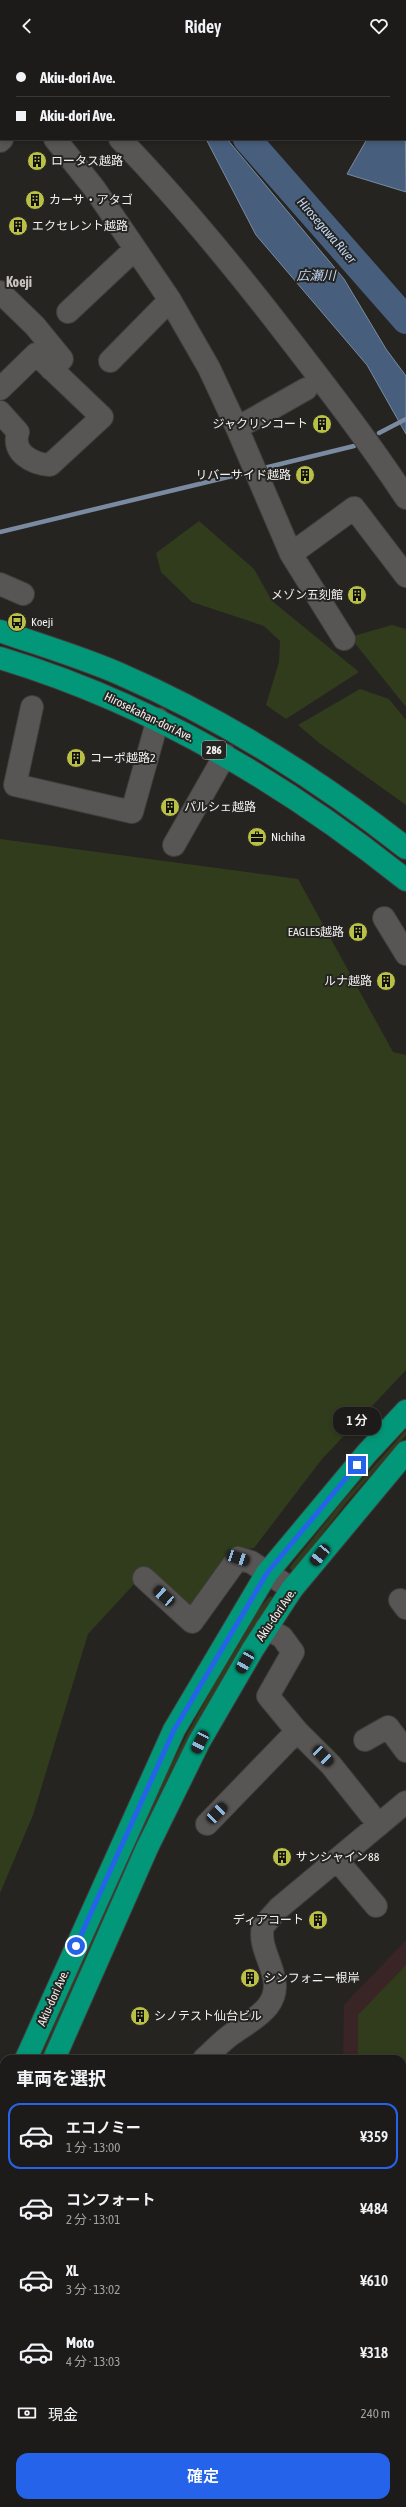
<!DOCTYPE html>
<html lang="ja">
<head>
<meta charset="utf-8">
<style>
  :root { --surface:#1c1b19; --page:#292826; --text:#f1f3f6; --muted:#a0a1a2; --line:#3a3938; --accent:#2563eb }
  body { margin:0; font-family:"Asap Condensed","Noto Sans JP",sans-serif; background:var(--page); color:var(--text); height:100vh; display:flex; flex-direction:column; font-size:15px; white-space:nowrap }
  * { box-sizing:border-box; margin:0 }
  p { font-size:13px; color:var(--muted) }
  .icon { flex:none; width:22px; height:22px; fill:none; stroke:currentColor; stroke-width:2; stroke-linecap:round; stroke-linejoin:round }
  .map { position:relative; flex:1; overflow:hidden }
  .sheet { position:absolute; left:0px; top:2003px; width:406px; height:452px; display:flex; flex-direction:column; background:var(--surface); border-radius:12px 12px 0 0; box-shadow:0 2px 6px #0003,0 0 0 1px var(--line) }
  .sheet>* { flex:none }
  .hud { position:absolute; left:0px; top:0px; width:406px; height:88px; box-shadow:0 2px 6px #0003,0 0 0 1px var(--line); display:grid; align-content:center; height:88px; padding:0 16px; background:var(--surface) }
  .end { position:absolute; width:18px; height:18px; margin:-9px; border:5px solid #2563eb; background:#fff; box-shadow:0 0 0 2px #fff }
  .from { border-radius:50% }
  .bubble { position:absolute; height:28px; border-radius:12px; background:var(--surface); box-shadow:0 2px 6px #0003,0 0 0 1px var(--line); font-size:13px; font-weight:600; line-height:28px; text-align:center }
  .car { position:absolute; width:12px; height:24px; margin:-12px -6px; border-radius:5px; box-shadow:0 0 3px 1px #0007; background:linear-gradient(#222 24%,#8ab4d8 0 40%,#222 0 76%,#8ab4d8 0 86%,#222 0) }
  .hud b { display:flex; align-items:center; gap:14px; height:38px; font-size:15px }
  .hud b+b { border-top:1px solid var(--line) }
  .hud i { width:10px; height:10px; background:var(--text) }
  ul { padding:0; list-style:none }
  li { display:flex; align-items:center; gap:12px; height:66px; margin:0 8px 6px; padding:0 8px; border:2px solid transparent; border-radius:12px }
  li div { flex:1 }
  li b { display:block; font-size:15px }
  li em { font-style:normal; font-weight:600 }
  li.on { border-color:var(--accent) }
  li>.icon { width:36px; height:36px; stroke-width:1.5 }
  h2 { padding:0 16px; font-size:18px; line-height:48px }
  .pay { display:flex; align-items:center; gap:10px; height:44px; padding:0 16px; font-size:15px }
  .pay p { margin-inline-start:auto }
  .primary-button { display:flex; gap:8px; margin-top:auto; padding:8px 16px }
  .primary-button a { flex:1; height:46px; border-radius:12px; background:var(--accent); color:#fff; font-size:16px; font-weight:600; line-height:46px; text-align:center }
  header { display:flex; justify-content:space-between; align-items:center; height:52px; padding:0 16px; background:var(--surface); font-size:18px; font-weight:600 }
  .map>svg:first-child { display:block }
</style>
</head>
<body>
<header><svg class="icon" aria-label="back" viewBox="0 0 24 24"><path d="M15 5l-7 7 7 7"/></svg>Ridey<svg class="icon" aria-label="heart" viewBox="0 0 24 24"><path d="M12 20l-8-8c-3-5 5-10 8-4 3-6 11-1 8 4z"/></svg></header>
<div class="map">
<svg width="406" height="2455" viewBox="0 0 406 2455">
  <rect width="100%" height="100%" fill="#262421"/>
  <path fill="#392525" d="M406 1888V2294L402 2293V2007H343L344 1953Z"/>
  <path fill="#313c1c" d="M199 469 254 517 272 549 359 620 286 667 266 653 279 610 280 589 264 574 192 550 161 520 156 501Z
    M392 573 406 577V655L350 585Z
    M360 637 389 647 406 668V753L318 690 298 673Z
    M0 787 298 827 393 1000 406 1003V1318L322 1407 254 1496 236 1498 190 1556 149 1516 88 1582 33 1763 0 1841Z
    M406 1378V1383L347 1450 294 1518H291L290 1515 342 1450Z
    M271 1544 273 1546C237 1603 201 1660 171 1720 125 1814 84 1911 43 2007H40C100 1868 156 1726 236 1597 244 1584 260 1552 271 1544Z
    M406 1913V2107H402V2007H358V1963Z"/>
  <path fill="#475e7d" stroke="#7a8aa0" d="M223 0H357L358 1H222Z
    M405 57 406 140 347 122 367 87H405Z
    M206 87H227L344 227 386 297 406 324V382L367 313 256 183Z"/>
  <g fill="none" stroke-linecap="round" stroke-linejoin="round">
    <path stroke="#7a8aa0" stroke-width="4.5" d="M379 381 406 367
      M260 417 354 394
      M0 480 249 420
      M402 2436 406 2435
      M346 2455 358 2451"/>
    <path stroke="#475e7d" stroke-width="28" d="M247 87 406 268"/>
    <g stroke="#413f3d" stroke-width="24">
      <path id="minor" d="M29 0 31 1
        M55 87 94 136 170 248 209 316 237 376 291 502 344 587
        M120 87C181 150 235 216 288 285 329 338 369 390 406 446
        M0 89 2 87
        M0 240 35 274 62 307 51 317
        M68 260 135 197
        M110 309 170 248
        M0 337 36 302 102 365 50 413C33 412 11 401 18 380L0 360
        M237 376 306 337
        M291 502 354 456 406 524
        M0 532 23 542
        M32 655 15 733 132 760 158 667
        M174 793 225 703
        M384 866 406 902
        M144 1526 192 1570 238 1506 251 1510 292 1537
        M400 1548 406 1556
        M266 1576 282 1585 293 1600 268 1644 297 1679 331 1713 379 1773
        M365 1688 388 1675 406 1699
        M207 1772 297 1679
        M337 1808 376 1854
        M204 2007C213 1999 222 1989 232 1982 253 1967 283 1954 273 1922 269 1906 259 1891 263 1874L279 1856 406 1750
        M0 2296 4 2291
        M402 2300 406 2301
        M0 2362 4 2365
        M119 2451 124 2455
        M316 2451 317 2455
        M161 2455 164 2451
        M402 2455 406 2453"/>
    </g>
    <g stroke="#413f3d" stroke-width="24">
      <path id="highway" d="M0 579C40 593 81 605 120 622 223 667 318 727 406 796
        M0 606C149 651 285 731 406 828
        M26 2007 174 1678 267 1521 367 1401 406 1359
        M54 2007 147 1796 199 1690 253 1597 292 1537 406 1400
        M0 2065 4 2056
        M0 2131 4 2122"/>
    </g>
    <use href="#minor" stroke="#585654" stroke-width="22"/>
    <use href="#highway" stroke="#029778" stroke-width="22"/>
  </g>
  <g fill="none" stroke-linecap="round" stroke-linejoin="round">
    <path stroke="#2563eb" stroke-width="5" d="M76 1894 174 1678 267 1521 357 1413"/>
  </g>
  <defs>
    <g id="building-disc" transform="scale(1)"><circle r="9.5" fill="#bac045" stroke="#262421"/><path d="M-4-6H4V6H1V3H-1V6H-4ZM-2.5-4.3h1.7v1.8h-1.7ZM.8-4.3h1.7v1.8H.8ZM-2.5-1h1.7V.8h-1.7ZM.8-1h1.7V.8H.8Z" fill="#111"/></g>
    <g id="bus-disc" transform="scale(1)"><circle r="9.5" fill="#bac045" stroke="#262421"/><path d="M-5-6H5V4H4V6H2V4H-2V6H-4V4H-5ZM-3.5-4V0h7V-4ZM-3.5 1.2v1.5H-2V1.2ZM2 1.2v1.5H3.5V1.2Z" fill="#111"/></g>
    <g id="office-disc" transform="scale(1)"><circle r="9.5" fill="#bac045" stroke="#262421"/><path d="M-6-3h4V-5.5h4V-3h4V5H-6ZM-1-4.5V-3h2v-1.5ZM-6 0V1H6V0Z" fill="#111"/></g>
  </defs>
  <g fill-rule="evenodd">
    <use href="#building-disc" x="37" y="109"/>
    <use href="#building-disc" x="35" y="148"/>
    <use href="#building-disc" x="18" y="174"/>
    <use href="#building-disc" x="322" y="372"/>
    <use href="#building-disc" x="305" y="423"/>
    <use href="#building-disc" x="357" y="543"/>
    <use href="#bus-disc" x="17" y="570"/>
    <use href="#building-disc" x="76" y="706"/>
    <use href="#building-disc" x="170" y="755"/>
    <use href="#office-disc" x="257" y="785"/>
    <use href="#building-disc" x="358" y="880"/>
    <use href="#building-disc" x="386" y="929"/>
    <use href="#building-disc" x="282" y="1805"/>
    <use href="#building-disc" x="318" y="1868"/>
    <use href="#building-disc" x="250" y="1926"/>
    <use href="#building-disc" x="140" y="1964"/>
  </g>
  <g text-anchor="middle" stroke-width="4" stroke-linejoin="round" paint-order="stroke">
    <rect fill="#262421" stroke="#b5b4b2" stroke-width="1" x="202" y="689" width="24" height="18" rx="3"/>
    <g font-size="11" font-weight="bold" fill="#f2f1f0">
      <text x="214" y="702">286</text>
    </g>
    <g font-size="12" fill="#f2f1f0" stroke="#262421" text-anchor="start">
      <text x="51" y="113">ロータス越路</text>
      <text x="49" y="152">カーサ・アタゴ</text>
      <text x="32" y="178">エクセレント越路</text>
      <text x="308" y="376" text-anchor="end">ジャクリンコート</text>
      <text x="291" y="427" text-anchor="end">リバーサイド越路</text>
      <text x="343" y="547" text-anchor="end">メゾン五刻館</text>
      <text x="31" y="574">Koeji</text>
      <text x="90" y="710">コーポ越路2</text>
      <text x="184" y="759">パルシェ越路</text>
      <text x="271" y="789">Nichiha</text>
      <text x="344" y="884" text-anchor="end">EAGLES越路</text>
      <text x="372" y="933" text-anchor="end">ルナ越路</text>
      <text x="296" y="1809">サンシャイン88</text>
      <text x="304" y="1872" text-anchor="end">ディアコート</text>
      <text x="264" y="1930">シンフォニー根岸</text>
      <text x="154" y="1968">シノテスト仙台ビル</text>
    </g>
    <g font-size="12" fill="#f2f1f0" stroke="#262421">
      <text transform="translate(149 665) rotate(26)" y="4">Hirosekahan-dori Ave.</text>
      <text transform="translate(276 1563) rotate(-56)" y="4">Akiu-dori Ave.</text>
      <text transform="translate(53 1946) rotate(-66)" y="4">Akiu-dori Ave.</text>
    </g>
    <g font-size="13" font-style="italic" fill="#c0d8f9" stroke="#262421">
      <text transform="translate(327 178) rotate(49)" y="5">Hirosegawa River</text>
      <text x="316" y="228">広瀬川</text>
    </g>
    <g font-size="14" font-weight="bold" fill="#c5c2bf" stroke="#262421">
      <text x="19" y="235">Koeji</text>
    </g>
  </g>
</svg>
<i class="end from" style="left:76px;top:1894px"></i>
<i class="end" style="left:357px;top:1413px"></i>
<div class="bubble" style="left:333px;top:1355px;width:48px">1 分</div>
<i class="car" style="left:320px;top:1503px;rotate:219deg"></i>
<i class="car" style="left:238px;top:1506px;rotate:108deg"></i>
<i class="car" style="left:164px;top:1544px;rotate:312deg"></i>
<i class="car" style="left:245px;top:1610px;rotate:210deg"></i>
<i class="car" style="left:200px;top:1690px;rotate:206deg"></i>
<i class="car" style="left:323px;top:1704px;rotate:135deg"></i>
<i class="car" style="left:217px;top:1761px;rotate:44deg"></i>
<div class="hud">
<b><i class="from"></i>Akiu-dori Ave.</b>
<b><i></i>Akiu-dori Ave.</b>
</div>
<section class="sheet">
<h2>車両を選択</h2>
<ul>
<li class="on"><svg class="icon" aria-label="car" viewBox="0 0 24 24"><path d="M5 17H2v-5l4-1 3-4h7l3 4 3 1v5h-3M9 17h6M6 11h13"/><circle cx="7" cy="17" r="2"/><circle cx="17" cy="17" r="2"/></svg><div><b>エコノミー</b><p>1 分 · 13:00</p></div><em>¥359</em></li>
<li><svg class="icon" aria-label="car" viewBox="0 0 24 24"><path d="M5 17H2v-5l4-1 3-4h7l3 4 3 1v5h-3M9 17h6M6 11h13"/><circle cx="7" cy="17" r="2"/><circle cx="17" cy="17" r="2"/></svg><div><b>コンフォート</b><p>2 分 · 13:01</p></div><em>¥484</em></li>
<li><svg class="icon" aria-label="car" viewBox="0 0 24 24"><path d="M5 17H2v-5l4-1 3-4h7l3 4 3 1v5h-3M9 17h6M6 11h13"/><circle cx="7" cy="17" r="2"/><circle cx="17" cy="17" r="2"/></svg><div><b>XL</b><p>3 分 · 13:02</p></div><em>¥610</em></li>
<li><svg class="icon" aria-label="car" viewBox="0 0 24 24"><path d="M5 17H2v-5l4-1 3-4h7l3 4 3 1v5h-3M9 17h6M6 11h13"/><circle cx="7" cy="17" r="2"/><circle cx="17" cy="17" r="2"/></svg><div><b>Moto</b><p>4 分 · 13:03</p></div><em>¥318</em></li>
</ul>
<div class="pay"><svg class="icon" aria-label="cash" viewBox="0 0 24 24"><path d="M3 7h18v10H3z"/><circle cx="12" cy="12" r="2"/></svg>現金<p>240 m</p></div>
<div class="primary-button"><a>確定</a></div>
</section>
</div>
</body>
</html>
